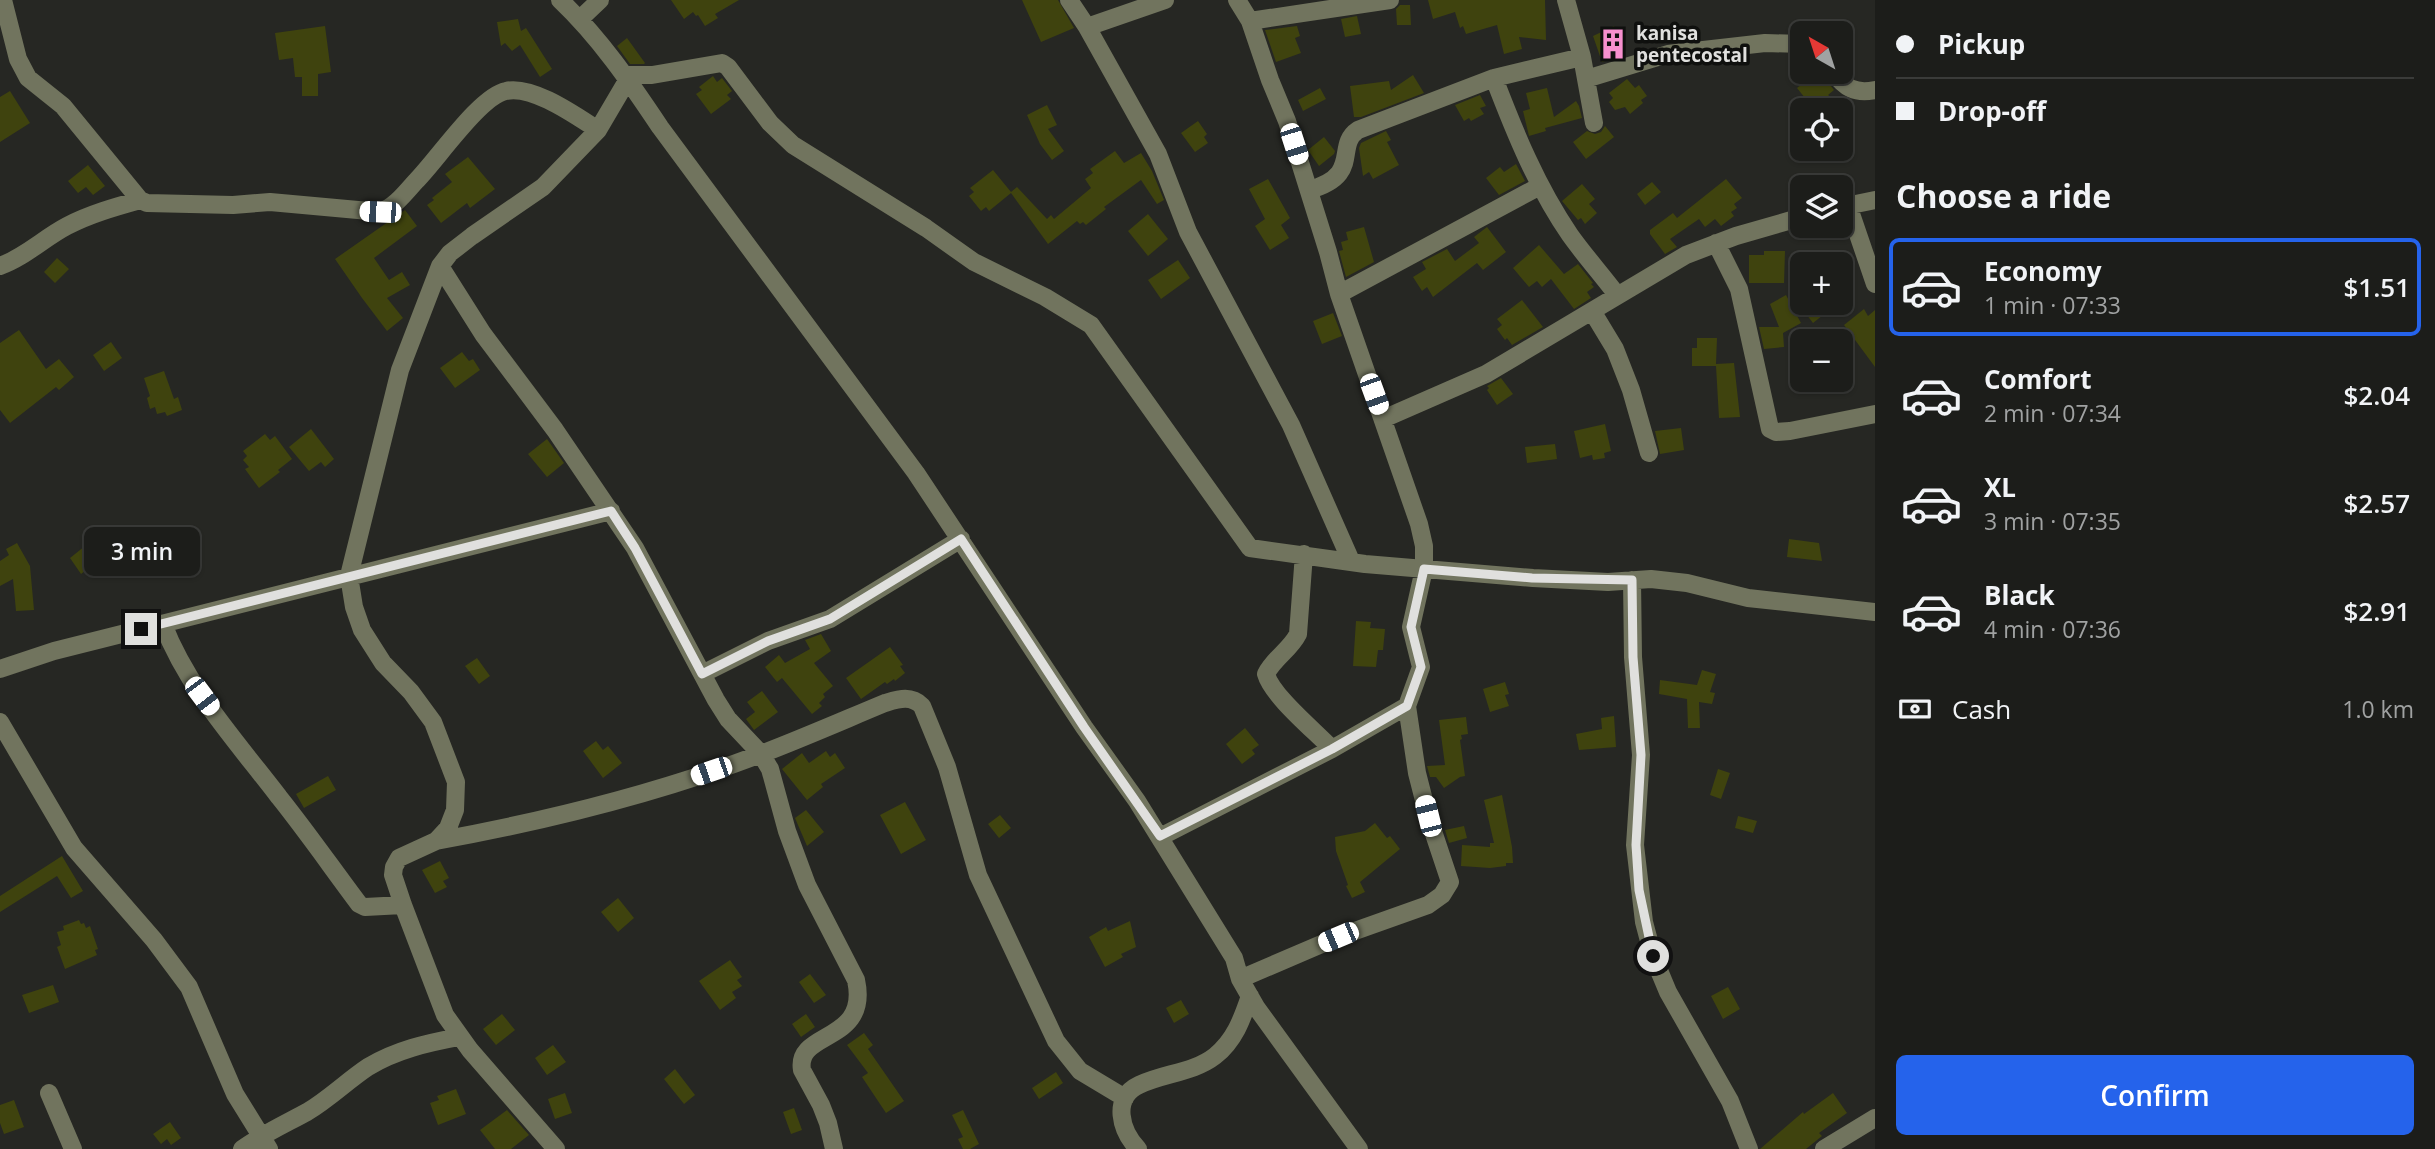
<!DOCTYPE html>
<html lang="en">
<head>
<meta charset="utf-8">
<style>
  :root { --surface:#1c1d1a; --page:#292a27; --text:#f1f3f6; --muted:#a0a2a2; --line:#3a3b39; --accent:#2563eb }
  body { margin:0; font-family:"Open Sans",sans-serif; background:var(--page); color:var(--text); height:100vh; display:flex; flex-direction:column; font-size:26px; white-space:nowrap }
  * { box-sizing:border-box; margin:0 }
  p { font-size:23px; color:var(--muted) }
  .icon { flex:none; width:38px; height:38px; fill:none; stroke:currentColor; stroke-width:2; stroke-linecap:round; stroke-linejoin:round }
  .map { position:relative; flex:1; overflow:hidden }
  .drawer { display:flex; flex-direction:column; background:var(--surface); width:560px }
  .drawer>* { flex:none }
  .hud { display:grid; align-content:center; height:154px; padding:0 21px; background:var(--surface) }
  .needle { width:46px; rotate:321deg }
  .tools { position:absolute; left:1790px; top:21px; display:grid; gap:14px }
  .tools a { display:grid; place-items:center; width:63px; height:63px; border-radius:10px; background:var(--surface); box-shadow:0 2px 5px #0004,0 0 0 2px var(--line); font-size:35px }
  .end { position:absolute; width:32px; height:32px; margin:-16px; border:9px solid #e0e0de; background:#111; box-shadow:0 0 0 4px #111 }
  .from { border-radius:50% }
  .bubble { position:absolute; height:49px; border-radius:10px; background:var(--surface); box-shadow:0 2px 5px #0004,0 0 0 2px var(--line); font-size:23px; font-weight:600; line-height:49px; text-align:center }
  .car { position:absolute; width:21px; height:42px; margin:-21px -10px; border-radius:9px; box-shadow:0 0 5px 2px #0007; background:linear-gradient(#fff 24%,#345 0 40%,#fff 0 76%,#345 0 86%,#fff 0) }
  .hud b { display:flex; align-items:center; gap:24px; height:66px; font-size:26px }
  .hud b+b { border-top:2px solid var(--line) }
  .hud i { width:18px; height:18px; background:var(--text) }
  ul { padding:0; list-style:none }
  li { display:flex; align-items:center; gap:21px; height:98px; margin:0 14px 10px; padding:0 7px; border:4px solid transparent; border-radius:10px }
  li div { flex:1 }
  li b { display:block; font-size:26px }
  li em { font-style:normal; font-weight:600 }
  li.active { border-color:var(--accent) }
  li>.icon { width:63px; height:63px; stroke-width:1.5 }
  h2 { padding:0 21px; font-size:32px; line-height:84px }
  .pay { display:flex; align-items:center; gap:18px; height:77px; padding:0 21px; font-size:26px }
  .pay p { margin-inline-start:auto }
  .button { display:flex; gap:14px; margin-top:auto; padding:14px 21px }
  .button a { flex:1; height:80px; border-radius:10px; background:var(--accent); color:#fff; font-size:28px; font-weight:600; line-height:80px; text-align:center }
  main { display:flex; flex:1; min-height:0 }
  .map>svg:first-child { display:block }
</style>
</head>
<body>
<main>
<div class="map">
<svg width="1875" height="1149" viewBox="0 0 1875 1149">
  <rect width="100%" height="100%" fill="#262723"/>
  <path fill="#3f430e" d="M671 0H739L715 14 718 18 705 26 698 15 696 16 693 12 684 19Z
    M1022 0H1058L1074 28 1041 42Z
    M1428 0H1545L1546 40 1519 37 1522 49 1504 54 1497 25 1466 34 1463 26 1460 28 1455 12 1433 19Z
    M1400 5H1410L1411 25H1397L1396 9Z
    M1357 16 1361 34 1345 37 1341 19Z
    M518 19 521 31 526 28 552 69 540 77 520 45 512 51 505 43 501 46 497 22Z
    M325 26 331 72 318 74V96H302V77H295L293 58 279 60 275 33Z
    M1297 26 1300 36 1295 38 1301 53 1276 62 1265 30Z
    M1614 26 1625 55 1602 62 1593 36Z
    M627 38 645 63 644 64H630L617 46Z
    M1817 72H1820L1834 90 1828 95 1831 97 1821 105 1819 103 1813 108 1797 88Z
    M1413 75 1424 93 1361 117H1354L1350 86 1389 81 1391 90Z
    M713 76 717 82 722 78 732 91 727 95 731 99 711 114 696 94 702 90 699 87Z
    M1627 79 1635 88 1639 85 1647 96 1641 100 1643 103 1630 114 1625 107 1615 110 1609 102 1613 98 1609 93Z
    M1320 88 1326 99 1303 111 1298 100Z
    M1547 88 1554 117 1576 101 1579 106 1582 118 1545 128 1546 131 1529 136 1523 111 1530 109 1526 93Z
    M10 91 30 123 0 142V97Z
    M1480 95 1486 106 1480 108 1484 114 1471 121 1469 118 1464 121 1455 105Z
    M1047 105 1057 125 1048 129 1064 151 1052 160 1040 144 1027 115Z
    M1198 121 1207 134 1204 137 1208 143 1195 152 1181 133Z
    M1605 126 1614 137 1586 159 1573 142 1587 131 1595 134 1601 132Z
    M1386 131 1391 140 1387 142 1399 165 1373 179 1369 172 1363 176 1359 148 1361 143Z
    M1324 137 1335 151 1334 154 1319 166 1308 150Z
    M1115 151 1124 163 1141 153 1152 171 1164 200 1157 204 1141 180 1104 207 1106 209 1086 225 1083 222 1080 224 1077 221 1048 244 1011 193 989 211 986 207 981 211 969 196 974 192 970 188 993 170 1011 192 1017 187 1047 219 1051 215 1054 219 1091 188 1085 179 1093 173 1090 169Z
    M468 157 495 189 470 208 467 203 441 223 427 205 434 200 432 198 452 182 445 174Z
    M1516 164 1525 181 1499 195 1486 178 1500 167 1504 172Z
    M88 165 105 186 93 195 86 187 78 193 68 181Z
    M1268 179 1290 218 1281 225 1289 238 1270 250 1255 226 1265 219 1249 189Z
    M1726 179 1742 198 1734 204 1737 208 1731 212 1734 216 1721 226 1715 219 1705 227 1699 219 1670 239 1677 247 1665 254 1650 234V230L1673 213 1677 218Z
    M1652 182 1661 192 1645 205 1637 194Z
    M1582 184 1595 199 1589 204 1597 213 1585 224 1581 218 1578 220 1562 201Z
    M405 210 417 226 374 258 389 280 402 272 410 285 387 298 403 318 387 331 362 298 335 259Z
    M1148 214 1168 239 1148 256 1128 231Z
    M1364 227 1374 262 1346 277 1339 251 1343 250 1341 242 1348 240 1346 232Z
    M1487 227 1506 252 1483 270 1477 263 1433 297 1427 287 1422 291 1413 277 1426 269 1422 262 1447 249 1455 261 1479 243 1474 237Z
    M1539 245 1564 274 1578 264 1593 283 1591 284 1594 287 1587 292 1591 298 1574 309 1551 279 1542 287 1537 281 1529 287 1513 268Z
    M1764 251H1785L1784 283H1749V255H1764Z
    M57 258 69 269 55 283 44 272Z
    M1178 260 1190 278 1161 299 1148 280Z
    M1786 295 1801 323 1783 333 1784 347 1764 349 1759 327H1779L1770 304Z
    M1522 300 1543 327 1512 345 1507 338 1505 340 1497 329 1502 325 1497 319Z
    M1813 303H1820L1827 312 1813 323 1803 310Z
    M1864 309 1868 316 1875 310V367L1844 325Z
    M1333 313 1342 336 1322 344 1313 321Z
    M19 330 46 369 59 359 74 377 59 390 56 387 10 423 0 410V343Z
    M1697 338H1717L1716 364 1734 363 1740 417 1719 418 1716 366H1692V348H1697Z
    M111 342 122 358 104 371 93 355Z
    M462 352 469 361 473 359 480 370 455 388 440 368Z
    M164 371 174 399 178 397 182 410 167 416 165 412 157 414 155 407 150 409 147 398 150 396 144 378Z
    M1501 378 1513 394 1497 405 1487 390 1489 388 1487 386Z
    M1605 424 1611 451 1604 453 1605 458 1593 460 1592 455 1580 458 1574 431Z
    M1681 428 1684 450 1660 454 1655 431Z
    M311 429 334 459 325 467 321 462 309 471 289 447Z
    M265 434 270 440 275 436 292 459 278 470 280 472 259 488 245 469 249 467 243 460 247 456 243 451Z
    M547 439 564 463 547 477 528 454Z
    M1555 444 1557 459 1527 463 1525 447Z
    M1789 539 1819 543 1822 561 1787 557Z
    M17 543 30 566 34 610 16 611 13 579 0 586V561L9 555 6 549Z
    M85 546 97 562 81 574 70 558Z
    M1356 621 1371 622 1370 628 1385 629 1383 650H1378L1376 667 1353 666Z
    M821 634 831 651 814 663 833 686 823 694 825 697 819 703 822 706 812 714 782 678 777 682 765 667 779 655 785 663 810 649 805 640Z
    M890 647 903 665 900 666 905 673 895 681 894 679 887 684 885 682 861 699 846 678Z
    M477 658 490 676 479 684 465 666Z
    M1702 670 1716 674 1710 692 1715 693 1712 704 1699 702 1700 728H1688L1687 699 1659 694 1660 680 1697 685Z
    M1505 682 1509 694 1505 695 1509 706 1490 712 1483 689Z
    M762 691 778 712 754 730 746 719 755 712 747 702Z
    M1614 716 1616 747 1579 750 1576 734 1602 729 1601 718Z
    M1466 717 1468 734 1461 735 1462 739 1460 740 1465 776 1460 777 1444 788 1436 777H1430L1427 766 1445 765 1439 720Z
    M1245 728 1259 745 1252 750 1255 754 1242 764 1226 744Z
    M596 741 603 750 608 746 622 763 603 778 583 751Z
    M826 751 830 757 835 753 845 768 821 784 823 787 807 800 782 769 802 753 809 763Z
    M1718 769 1730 773 1721 799 1710 795Z
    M328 776 336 790 304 808 296 794Z
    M1502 795 1512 847 1513 863H1506V866L1490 868 1461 866 1462 845 1490 847V843H1494L1484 800Z
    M905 802 926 840 901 854 880 815Z
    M806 810 824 832 807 846 795 818Z
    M1000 815 1011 828 999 838 988 824Z
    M1738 816 1757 821 1753 833 1735 828Z
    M1375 823 1387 838 1390 836 1400 849 1360 882 1365 892 1352 898 1346 886 1348 885 1336 851 1335 837 1365 831Z
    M1464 826 1467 838 1449 843 1445 830Z
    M62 856 83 891 71 898 57 876 0 912V896Z
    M440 861 449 878 443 881 447 887 435 893 422 870Z
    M618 898 634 918 618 932 601 912Z
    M79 920 81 924 84 923 86 928 90 926 98 949 95 950 97 955 65 969 57 947 61 945 57 932 64 930 63 926Z
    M1130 921 1136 947 1121 954 1123 957 1105 967 1089 937 1106 927 1108 931Z
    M730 960 742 977 737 980 742 986 732 992 736 998 720 1010 699 981Z
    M810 974 826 995 814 1003 799 982Z
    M53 985 59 1002 29 1013 22 995Z
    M1728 987 1740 1009 1723 1019 1711 996Z
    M1181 1000 1189 1014 1174 1023 1166 1008Z
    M502 1014 515 1030 496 1045 483 1029Z
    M806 1014 815 1027 801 1037 792 1024Z
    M864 1033 873 1045 868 1049 904 1101 886 1113 862 1077 868 1073 847 1045Z
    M553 1045 566 1062 547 1075 535 1058Z
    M675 1069 695 1095 684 1104 664 1079Z
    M1056 1072 1063 1083 1039 1099 1032 1088Z
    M456 1089 466 1114 438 1125 430 1103 439 1100 437 1096Z
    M565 1093 572 1113 555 1119 548 1099Z
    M1833 1093 1847 1113 1819 1133 1822 1136 1806 1149H1760L1803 1112 1804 1114Z
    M14 1100 24 1127 4 1134 0 1123V1105Z
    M794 1108 802 1130 791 1134 783 1112Z
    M507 1110 529 1135 511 1149H495L480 1130Z
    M963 1110 979 1144 970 1149H963L958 1139 963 1137 952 1115Z
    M170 1122 181 1138 171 1145 167 1139 161 1144 153 1134Z"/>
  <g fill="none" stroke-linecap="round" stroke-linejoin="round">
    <path stroke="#71745e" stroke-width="18" d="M3 0 18 59 28 78 63 106 140 200 147 203 233 205 270 202 380 212C395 207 406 192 416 181 437 160 480 96 506 91 533 85 576 116 598 130
      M560 0C599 37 630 82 660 127L916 473 1084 727 1137 801 1234 958 1240 979 1256 1007 1359 1149
      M1069 0 1087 27 1158 154 1188 232 1291 425 1351 561
      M1237 0 1250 21 1270 80 1287 121 1328 252 1339 294 1419 524 1424 546V569L1411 627 1421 667 1407 706 1417 773 1428 816 1450 882 1442 895 1428 905 1338 937 1240 979
      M1566 0 1582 57 1594 123
      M580 19 600 0
      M1250 21 1390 0
      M1087 27 1165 0
      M1833 72C1845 88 1855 94 1875 90
      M624 75H652L722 63 728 67 770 123 793 145 926 228 974 262 1045 297 1091 325 1250 548 1365 564 1533 578 1608 582 1651 579 1687 583 1748 598 1875 612
      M1494 78C1515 133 1537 187 1570 235 1585 256 1602 275 1617 295
      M1586 79 1668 54 1765 43 1802 44
      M1309 190C1363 175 1334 146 1358 130L1494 78 1582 57
      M1848 205 1875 284
      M1841 207 1875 200
      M1716 243 1739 289 1770 429 1776 432 1790 431 1875 414
      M0 266C25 257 44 238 67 226 90 214 115 207 140 200
      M440 266 483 334 555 430 635 548 716 700 728 719 761 754 770 769 787 831 807 885 856 980C870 1044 795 1030 802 1070L821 1105 828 1123 834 1149
      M1339 294 1540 186
      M1592 311 1615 349 1631 390 1649 453
      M1383 419 1486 374 1686 255 1736 236 1802 217
      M1304 554 1298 634C1290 650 1274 658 1266 674 1272 696 1315 731 1332 749
      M1632 580 1633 657 1641 755 1635 845 1644 922 1653 956 1668 992 1730 1101 1749 1149
      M163 624C188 689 237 742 279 797 307 832 332 868 359 904L365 907 403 905
      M0 669 54 651 611 511
      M702 674 768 641 830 619 961 539
      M0 722 74 848 154 940 189 987 235 1094 269 1149
      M1160 837 1332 749 1407 706
      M436 841C546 821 656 794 761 754 803 738 844 720 885 703 899 699 911 695 922 706L947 767 978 875 1056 1041 1080 1071 1125 1098
      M49 1093 73 1149
      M242 1149C263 1134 285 1124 307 1112 329 1099 347 1081 368 1067 396 1050 427 1043 459 1037
      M556 1149 470 1050 445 1015 403 905 393 875 394 867 399 858 436 841 448 828 455 810 456 782 433 722 411 692 383 663 362 630 354 607 349 576 400 370 440 266 450 253 472 236 543 187 598 130 628 79
      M1138 1149C1121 1131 1111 1098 1139 1085 1164 1073 1193 1073 1215 1056 1235 1040 1242 1019 1250 996
      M1824 1149 1875 1118"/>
  </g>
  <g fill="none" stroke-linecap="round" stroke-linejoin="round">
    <path stroke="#e0e0de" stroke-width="9" d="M141 629 611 511 635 548 702 674 768 641 830 619 961 539 1084 727 1160 836 1332 749 1407 706 1421 667 1411 627 1424 569 1532 578 1632 580 1633 657 1641 755 1636 845 1639 890 1653 956"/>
  </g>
  <defs>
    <g id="building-bare" transform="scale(2.415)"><path d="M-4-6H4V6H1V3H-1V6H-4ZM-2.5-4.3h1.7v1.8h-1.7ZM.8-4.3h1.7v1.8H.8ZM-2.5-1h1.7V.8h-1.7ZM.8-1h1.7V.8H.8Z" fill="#f790ce" stroke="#0f100e" stroke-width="2.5" paint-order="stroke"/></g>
  </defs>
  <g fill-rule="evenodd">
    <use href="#building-bare" x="1613" y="44"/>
  </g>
  <g text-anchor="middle" stroke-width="7" stroke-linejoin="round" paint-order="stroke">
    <g font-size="19" font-weight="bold" fill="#e0e0de" stroke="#0f100e" text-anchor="start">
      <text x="1636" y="40">kanisa<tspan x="1636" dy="22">pentecostal</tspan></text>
    </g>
  </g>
</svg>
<div class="tools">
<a><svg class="needle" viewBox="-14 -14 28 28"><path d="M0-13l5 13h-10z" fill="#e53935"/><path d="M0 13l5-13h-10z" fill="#a0a2a2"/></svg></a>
<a><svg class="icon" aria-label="locate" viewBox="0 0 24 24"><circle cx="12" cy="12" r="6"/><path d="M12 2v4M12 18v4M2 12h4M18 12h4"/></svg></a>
<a><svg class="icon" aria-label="layers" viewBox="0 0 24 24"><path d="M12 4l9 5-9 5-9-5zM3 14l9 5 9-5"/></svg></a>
<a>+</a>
<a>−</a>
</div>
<i class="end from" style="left:1653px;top:956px"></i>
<i class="end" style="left:141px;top:629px"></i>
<div class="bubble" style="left:84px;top:527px;width:116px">3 min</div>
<i class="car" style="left:1294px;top:144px;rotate:162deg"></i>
<i class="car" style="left:380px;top:212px;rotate:272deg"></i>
<i class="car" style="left:1374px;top:394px;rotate:160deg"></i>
<i class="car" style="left:202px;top:696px;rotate:143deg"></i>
<i class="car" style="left:711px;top:771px;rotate:251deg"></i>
<i class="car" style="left:1428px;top:816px;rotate:346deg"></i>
<i class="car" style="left:1338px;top:937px;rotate:247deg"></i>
</div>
<section class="drawer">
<div class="hud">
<b><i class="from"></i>Pickup</b>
<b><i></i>Drop-off</b>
</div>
<h2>Choose a ride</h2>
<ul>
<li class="active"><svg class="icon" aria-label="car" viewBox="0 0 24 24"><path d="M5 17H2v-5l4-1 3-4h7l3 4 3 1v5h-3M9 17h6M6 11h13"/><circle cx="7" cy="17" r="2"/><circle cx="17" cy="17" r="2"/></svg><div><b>Economy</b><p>1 min · 07:33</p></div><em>$1.51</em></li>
<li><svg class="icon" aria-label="car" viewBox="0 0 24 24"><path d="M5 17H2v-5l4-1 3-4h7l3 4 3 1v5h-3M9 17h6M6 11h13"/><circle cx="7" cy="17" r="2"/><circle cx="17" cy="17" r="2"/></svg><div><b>Comfort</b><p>2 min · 07:34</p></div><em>$2.04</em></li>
<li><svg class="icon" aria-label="car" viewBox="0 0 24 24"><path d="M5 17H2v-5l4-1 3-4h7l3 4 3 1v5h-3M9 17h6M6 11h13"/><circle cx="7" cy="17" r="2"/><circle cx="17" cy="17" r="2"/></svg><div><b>XL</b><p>3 min · 07:35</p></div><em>$2.57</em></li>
<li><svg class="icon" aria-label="car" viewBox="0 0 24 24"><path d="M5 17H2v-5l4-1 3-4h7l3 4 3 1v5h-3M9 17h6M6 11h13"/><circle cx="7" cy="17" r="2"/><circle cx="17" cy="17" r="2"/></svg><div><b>Black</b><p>4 min · 07:36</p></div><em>$2.91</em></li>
</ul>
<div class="pay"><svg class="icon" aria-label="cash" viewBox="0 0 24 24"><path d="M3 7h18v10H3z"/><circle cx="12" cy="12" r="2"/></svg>Cash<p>1.0 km</p></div>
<div class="button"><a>Confirm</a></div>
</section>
</main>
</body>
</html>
